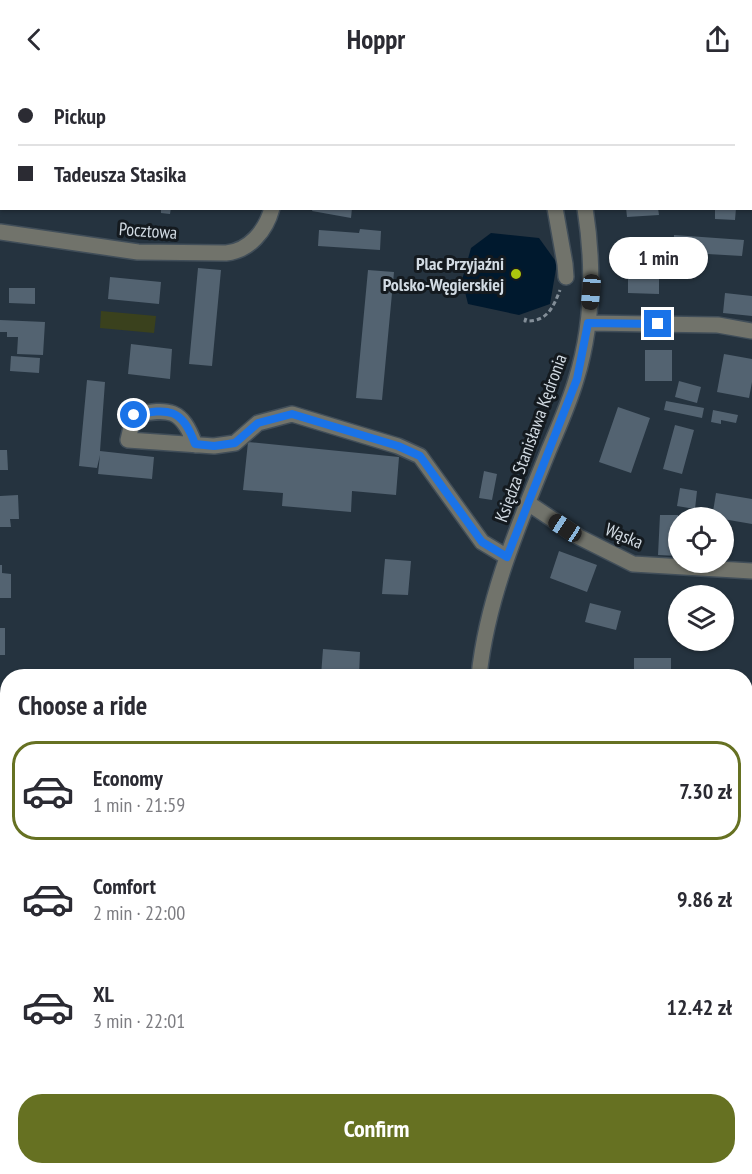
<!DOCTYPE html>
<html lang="en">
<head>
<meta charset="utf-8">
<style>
  :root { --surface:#fff; --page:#f7f7f7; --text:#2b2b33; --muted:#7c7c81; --line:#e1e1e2; --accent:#667122 }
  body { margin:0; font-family:"PT Sans Narrow",sans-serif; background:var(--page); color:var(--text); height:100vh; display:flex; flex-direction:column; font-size:22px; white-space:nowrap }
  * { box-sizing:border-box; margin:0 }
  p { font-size:20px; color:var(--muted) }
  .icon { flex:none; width:33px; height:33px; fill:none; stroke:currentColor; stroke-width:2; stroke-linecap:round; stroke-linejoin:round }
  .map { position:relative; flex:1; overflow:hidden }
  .sheet { position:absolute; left:0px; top:591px; width:753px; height:506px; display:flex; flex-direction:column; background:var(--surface); border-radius:24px 24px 0 0; box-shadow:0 2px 4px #0004 }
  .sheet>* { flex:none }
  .banner { position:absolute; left:0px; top:0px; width:753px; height:132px; box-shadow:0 2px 4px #0004; display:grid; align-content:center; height:132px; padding:0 18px; background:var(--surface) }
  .fabs { position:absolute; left:668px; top:429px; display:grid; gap:12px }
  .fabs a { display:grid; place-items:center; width:66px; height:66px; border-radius:50%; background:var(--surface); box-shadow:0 2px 4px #0004; font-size:30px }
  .end { position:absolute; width:27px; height:27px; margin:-14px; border:8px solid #1a73e8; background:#fff; box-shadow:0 0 0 3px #fff }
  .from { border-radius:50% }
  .bubble { position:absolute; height:42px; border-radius:21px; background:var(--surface); box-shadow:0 2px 4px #0004; font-size:20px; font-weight:600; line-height:42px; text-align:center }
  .car { position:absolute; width:18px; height:36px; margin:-18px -9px; border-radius:8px; box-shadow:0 0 4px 2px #0007; background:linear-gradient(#222 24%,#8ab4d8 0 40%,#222 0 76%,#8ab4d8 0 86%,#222 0) }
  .banner b { display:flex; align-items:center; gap:21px; height:57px; font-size:22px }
  .banner b+b { border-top:2px solid var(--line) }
  .banner i { width:15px; height:15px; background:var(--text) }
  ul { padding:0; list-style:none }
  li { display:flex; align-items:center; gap:18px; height:99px; margin:0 12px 9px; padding:0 6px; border:3px solid transparent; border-radius:24px }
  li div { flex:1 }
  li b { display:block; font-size:22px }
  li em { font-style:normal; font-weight:600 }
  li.selected { border-color:var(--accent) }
  li>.icon { width:54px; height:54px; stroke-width:1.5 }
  h2 { padding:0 18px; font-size:27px; line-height:72px }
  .action { display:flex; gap:12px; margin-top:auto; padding:12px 18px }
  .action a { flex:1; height:69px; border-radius:24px; background:var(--accent); color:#fff; font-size:24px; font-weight:600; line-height:69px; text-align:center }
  header { display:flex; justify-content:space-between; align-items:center; height:78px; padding:0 18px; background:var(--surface); font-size:27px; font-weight:600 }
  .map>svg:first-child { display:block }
</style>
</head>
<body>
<header><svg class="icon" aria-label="back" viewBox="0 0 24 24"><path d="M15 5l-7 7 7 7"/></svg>Hoppr<svg class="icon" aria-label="share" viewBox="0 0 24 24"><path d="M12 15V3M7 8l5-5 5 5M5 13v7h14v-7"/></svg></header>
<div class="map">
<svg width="752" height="1096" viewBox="0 0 752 1096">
  <rect width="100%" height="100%" fill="#25333f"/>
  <path fill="#3a411d" d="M101 233 156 238 154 255 100 250Z"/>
  <path fill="#00192e" d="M491 155 539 160 557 185 550 226 519 237 468 226 462 202 471 170Z"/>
  <path fill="#536371" d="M161 130H171L170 136 161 135Z
    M313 130H352L351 140 312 133Z
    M626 130H658L659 137 627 139Z
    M715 130H736L735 142 715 141Z
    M360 151 381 153 380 172 318 168 319 152 359 155Z
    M674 157 744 162 742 178 673 174Z
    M628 188 659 189V216L628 215Z
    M198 190 221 192 212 288 189 286Z
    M368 192 394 194 382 322 356 320Z
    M110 199 161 204 159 226 108 221Z
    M9 210H35V226L9 225Z
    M725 215 752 218V238L723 235Z
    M0 242 45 244 43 277 17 276 18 259H7V254H0Z
    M131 266 172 271 170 301 128 296Z
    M645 272H672V303H645Z
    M724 276 752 281V304L749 320 717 314Z
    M11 278 40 280 39 295 10 293Z
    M87 302 105 304 100 373 154 379 152 401 98 396 100 377 97 390 79 388Z
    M679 303 701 309 697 325 675 319Z
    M666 323 704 330 702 340 664 332Z
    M618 329 650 340 631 395 599 384Z
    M713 332 738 337 736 345 721 342V346L711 344Z
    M675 347 694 352 682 396 663 391Z
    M248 364 399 379 396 417 352 413 351 434 282 428 283 415 243 412Z
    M0 372H7L8 392H0Z
    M484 393 497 396 492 422 479 420Z
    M680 410 697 413 695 431 677 428Z
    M716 415 752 421V446L723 441V440H712Z
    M18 417 19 441H10L11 449H0V418Z
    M660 437H678V478L658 477Z
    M559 473 597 487 587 514 550 500Z
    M385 481 411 483 408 517 382 516Z
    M0 487H2V495L11 496V520H0Z
    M590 525 621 533 616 552 585 544Z
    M0 550H5V577H0Z
    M323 571 360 574 359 598H321Z
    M634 580H671V598H634Z
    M0 630 8 631 6 707 0 706Z
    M746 751 752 752V793L746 792Z
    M752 816V837L746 835Z
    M746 921 752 922V967L746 966Z
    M746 1014 752 1015V1036L746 1034Z
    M194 1089H265V1096H193Z
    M691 1091H709V1096H691Z"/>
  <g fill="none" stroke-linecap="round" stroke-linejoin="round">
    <g stroke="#414e59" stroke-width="18">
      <path id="minor" d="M439 0V2
        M484 0 485 2
        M532 0 533 2
        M558 0 559 2
        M300 2V0
        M469 2V0
        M555 130 565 186 566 199
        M0 154 138 174 226 175C249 173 266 153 272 130
        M588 245 718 247 752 253
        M195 367C182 330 169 330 134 337L128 362 214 368 235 365 258 345 292 336 398 368 420 378 482 464 507 479
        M528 425 579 459 633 486 752 493
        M479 598C487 520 519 446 548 374 558 350 569 326 576 302 593 247 594 187 585 130
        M0 756H8
        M746 880 752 882
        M27 1089 28 1096
        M152 1089V1096"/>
    </g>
    <path stroke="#838e98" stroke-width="3" stroke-dasharray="4.5 3" stroke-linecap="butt" d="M511 131V130
      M526 240 525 243C547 244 553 230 560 212"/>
    <use href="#minor" stroke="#71736b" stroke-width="15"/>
  </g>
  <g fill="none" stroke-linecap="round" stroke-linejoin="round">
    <path stroke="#1a73e8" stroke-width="8" d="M134 337C169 330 182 330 195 366L214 368 235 365 258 345 292 336 398 368 420 378 482 464 507 479 577 301 588 245 658 246"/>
  </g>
  <circle fill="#adc60d" stroke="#141a1f" stroke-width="2" cx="516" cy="196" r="6"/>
  <g text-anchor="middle" stroke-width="6" stroke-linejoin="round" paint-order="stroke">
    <g font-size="18" fill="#d2dbe3" stroke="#141a1f">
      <text transform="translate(148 153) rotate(4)" y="6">Pocztowa</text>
      <text transform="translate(531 360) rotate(-70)" y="6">Księdza Stanisława Kędronia</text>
      <text transform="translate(624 458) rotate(23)" y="6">Wąska</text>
    </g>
    <g font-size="18" font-weight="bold" fill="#d2dbe3" stroke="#141a1f" text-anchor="end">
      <text x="504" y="192">Plac Przyjaźni<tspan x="504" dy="21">Polsko-Węgierskiej</tspan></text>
    </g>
  </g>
</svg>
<div class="fabs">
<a><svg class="icon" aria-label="locate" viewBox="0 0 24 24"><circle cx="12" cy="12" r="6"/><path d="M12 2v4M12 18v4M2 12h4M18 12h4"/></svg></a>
<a><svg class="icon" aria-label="layers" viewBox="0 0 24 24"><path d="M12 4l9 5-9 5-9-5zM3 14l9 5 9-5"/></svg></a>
</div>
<i class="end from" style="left:134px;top:337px"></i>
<i class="end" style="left:658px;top:246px"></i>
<div class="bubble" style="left:609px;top:159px;width:99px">1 min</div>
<i class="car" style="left:591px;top:214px;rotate:185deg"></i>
<i class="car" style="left:565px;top:450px;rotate:303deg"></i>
<div class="banner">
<b><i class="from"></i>Pickup</b>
<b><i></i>Tadeusza Stasika</b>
</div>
<section class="sheet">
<h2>Choose a ride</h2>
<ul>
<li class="selected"><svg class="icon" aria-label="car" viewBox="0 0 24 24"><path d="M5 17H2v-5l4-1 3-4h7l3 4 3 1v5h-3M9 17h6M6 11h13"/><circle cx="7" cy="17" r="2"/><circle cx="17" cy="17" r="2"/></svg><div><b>Economy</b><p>1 min · 21:59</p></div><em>7.30 zł</em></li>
<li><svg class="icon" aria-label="car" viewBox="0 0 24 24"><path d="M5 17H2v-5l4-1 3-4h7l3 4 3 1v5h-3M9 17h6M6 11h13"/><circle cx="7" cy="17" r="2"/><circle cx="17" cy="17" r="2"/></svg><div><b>Comfort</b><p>2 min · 22:00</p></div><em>9.86 zł</em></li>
<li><svg class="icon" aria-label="car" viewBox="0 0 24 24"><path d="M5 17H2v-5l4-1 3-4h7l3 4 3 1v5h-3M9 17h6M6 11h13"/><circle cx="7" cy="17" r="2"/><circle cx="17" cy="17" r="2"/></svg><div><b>XL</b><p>3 min · 22:01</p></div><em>12.42 zł</em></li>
</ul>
<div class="action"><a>Confirm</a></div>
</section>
</div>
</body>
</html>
